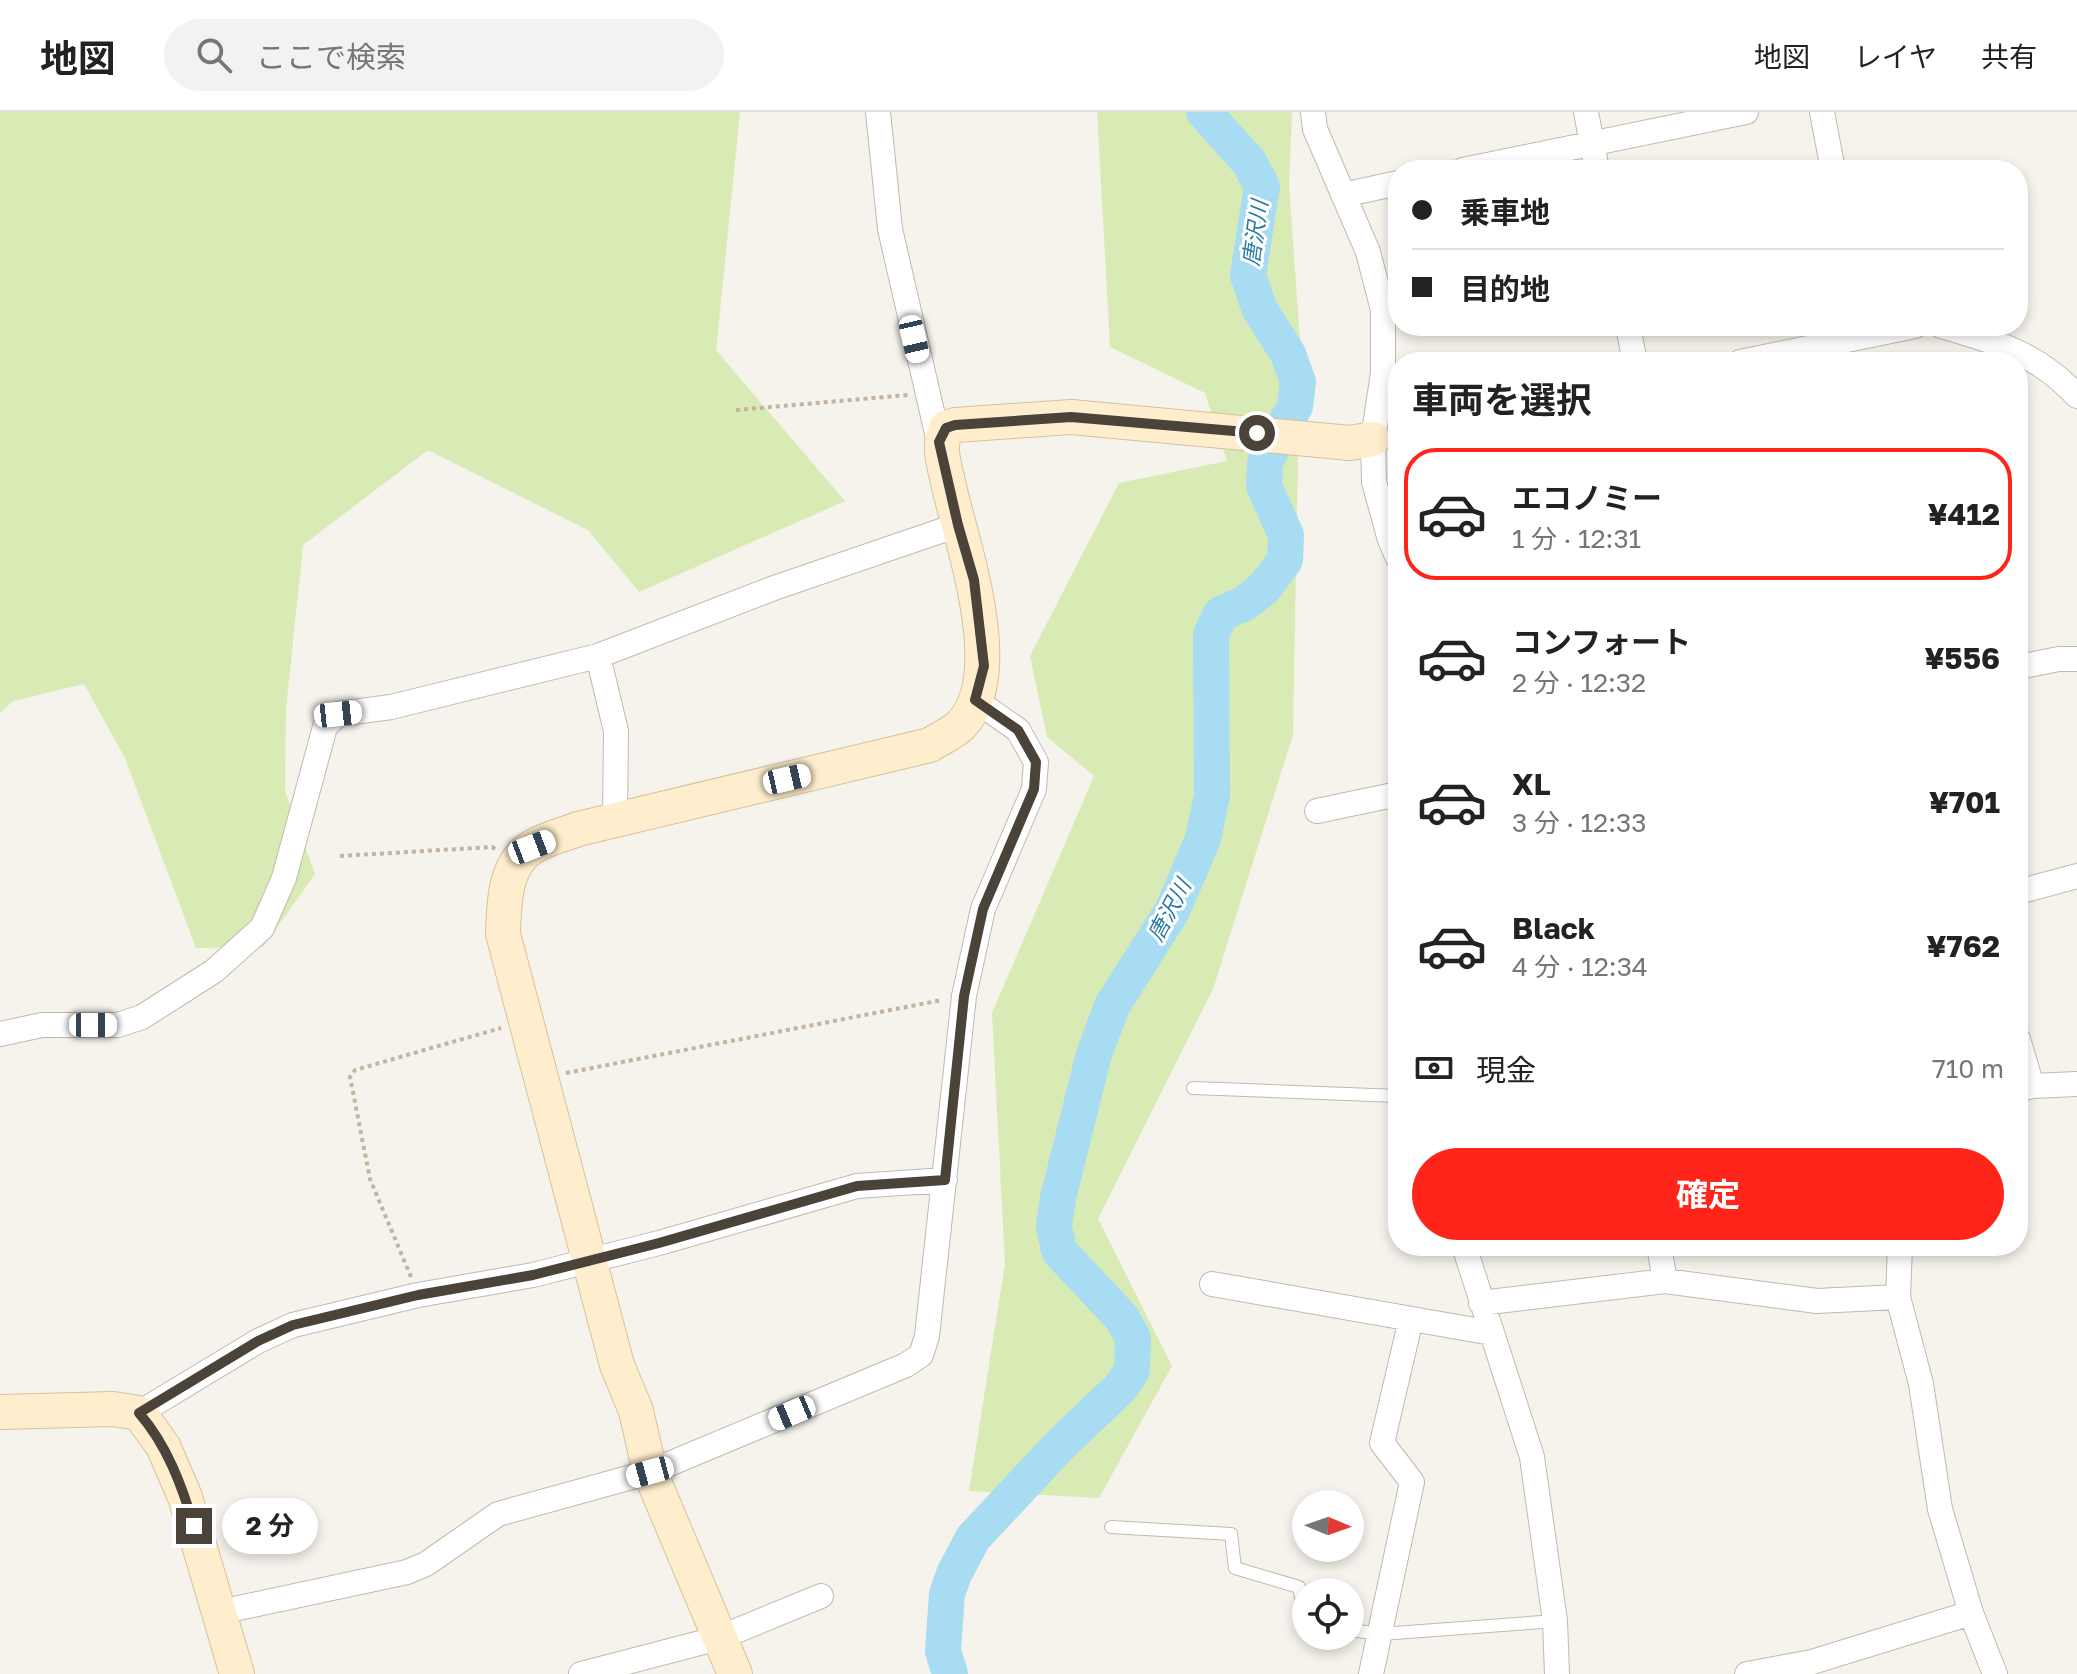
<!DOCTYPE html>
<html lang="ja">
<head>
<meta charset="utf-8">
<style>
  :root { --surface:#fff; --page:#f2f2f2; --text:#222; --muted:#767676; --line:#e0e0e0; --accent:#ff251a }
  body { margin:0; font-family:"Golos Text","Noto Sans JP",sans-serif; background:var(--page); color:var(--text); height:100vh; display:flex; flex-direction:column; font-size:30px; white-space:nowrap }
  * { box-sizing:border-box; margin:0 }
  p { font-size:26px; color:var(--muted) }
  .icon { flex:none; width:44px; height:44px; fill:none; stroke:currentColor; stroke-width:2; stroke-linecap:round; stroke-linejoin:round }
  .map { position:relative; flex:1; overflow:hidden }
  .details { position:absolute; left:1388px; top:240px; width:640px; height:904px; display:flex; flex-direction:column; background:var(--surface); border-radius:32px; box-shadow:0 4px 12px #0003 }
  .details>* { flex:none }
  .top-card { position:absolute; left:1388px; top:48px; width:640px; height:176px; border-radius:32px; box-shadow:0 4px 12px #0003; display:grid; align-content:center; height:176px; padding:0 24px; background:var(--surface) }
  .needle { width:52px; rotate:92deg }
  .controls { position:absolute; left:1292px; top:1378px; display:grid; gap:16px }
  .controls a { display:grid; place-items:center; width:72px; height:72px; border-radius:50%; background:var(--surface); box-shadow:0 4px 12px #0003; font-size:40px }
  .end { position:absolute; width:36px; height:36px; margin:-18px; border:10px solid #4b4239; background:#fff; box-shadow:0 0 0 4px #fff }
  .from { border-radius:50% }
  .bubble { position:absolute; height:56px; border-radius:28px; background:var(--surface); box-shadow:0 4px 12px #0003; font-size:26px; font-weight:700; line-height:56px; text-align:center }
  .car { position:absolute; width:24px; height:48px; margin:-24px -12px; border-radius:10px; box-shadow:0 0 6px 2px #0007; background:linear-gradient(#fff 24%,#345 0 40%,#fff 0 76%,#345 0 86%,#fff 0) }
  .top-card b { display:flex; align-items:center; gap:28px; height:76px; font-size:30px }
  .top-card b+b { border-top:2px solid var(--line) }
  .top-card i { width:20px; height:20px; background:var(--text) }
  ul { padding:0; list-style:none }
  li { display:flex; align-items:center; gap:24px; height:132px; margin:0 16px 12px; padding:0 8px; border:4px solid transparent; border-radius:32px }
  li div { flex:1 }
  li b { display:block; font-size:30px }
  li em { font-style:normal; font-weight:700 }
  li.current { border-color:var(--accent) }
  li>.icon { width:72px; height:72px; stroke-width:1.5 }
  h2 { padding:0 24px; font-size:36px; line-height:96px }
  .pay { display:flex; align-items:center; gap:20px; height:88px; padding:0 24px; font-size:30px }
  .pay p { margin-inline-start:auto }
  .button { display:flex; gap:16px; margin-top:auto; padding:16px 24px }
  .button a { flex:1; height:92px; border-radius:48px; background:var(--accent); color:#fff; font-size:32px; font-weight:700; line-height:92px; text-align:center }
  header { display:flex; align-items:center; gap:48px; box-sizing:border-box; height:112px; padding:0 40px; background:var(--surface); border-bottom:2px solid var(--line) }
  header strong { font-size:38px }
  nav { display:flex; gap:44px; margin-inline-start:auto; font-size:28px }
  .search { width:560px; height:72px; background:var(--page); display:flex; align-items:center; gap:20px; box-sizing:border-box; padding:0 28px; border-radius:44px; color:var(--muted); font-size:30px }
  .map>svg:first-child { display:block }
</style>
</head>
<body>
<header>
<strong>地図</strong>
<div class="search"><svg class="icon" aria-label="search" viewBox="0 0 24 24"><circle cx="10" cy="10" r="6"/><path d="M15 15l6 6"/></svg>ここで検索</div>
<nav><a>地図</a><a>レイヤ</a><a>共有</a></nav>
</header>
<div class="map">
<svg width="2077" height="1562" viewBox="0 0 2077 1562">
  <rect width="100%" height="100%" fill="#f6f2ec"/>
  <path fill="#d8ebb4" d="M0 0H740L716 238 845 389 639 480 588 418 428 338 303 433 286 597 285 679 315 762 263 835 196 836 125 646 84 572 13 589 0 601Z
    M1097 0H1292L1289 73 1300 229 1293 623 1213 877 1098 1107 1172 1254 1099 1386 969 1379 1005 1152 992 901 1094 664 1047 625 1030 544 1119 371 1227 349 1205 281 1110 235Z"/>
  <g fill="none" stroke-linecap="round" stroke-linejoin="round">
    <path stroke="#a8dcf3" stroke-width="36" d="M950 1562 943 1539 947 1482 954 1462 973 1426 1060 1333 1122 1274 1132 1258 1133 1226 1122 1206 1059 1139 1054 1114 1058 1086 1094 942 1112 894 1172 799 1203 727 1212 683 1211 522 1221 502 1245 491 1265 475 1285 448 1286 423 1264 374 1265 350 1295 294 1298 270 1288 242 1259 196 1248 163 1262 75 1249 50 1204 0"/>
    <g stroke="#c2b9ae" stroke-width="14">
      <path id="lane" d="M1193 976 1398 984
        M1111 1415 1231 1422 1235 1456 1299 1475 1306 1508
        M1350 1518 1381 1522 1555 1509"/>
    </g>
    <g stroke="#c2b9ae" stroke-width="26">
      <path id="street" d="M878 0 890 117 939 330
        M1313 0 1315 17 1368 140 1383 198V261L1373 327 1374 370 1390 428 1398 446
        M1586 0 1597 58
        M1822 0 1833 58
        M1463 58 1746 0
        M1343 83 1398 71
        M1628 214 1635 250
        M1941 214C1996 230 2037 241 2077 284
        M1740 250 1915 214
        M598 544 616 619 615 707
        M2018 555 2059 547H2077
        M1317 699 1398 682
        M2018 780 2077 764
        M0 922 42 913H118L142 905 214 859 262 816 284 766 325 615 338 602 391 595 598 544 774 476 958 413
        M2018 927 2032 974
        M2018 978 2032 974 2077 972
        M1464 1134 1532 1345 1555 1509 1557 1562
        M1659 1134 1665 1169
        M1900 1134 1898 1185 1921 1272 1940 1397 1971 1501 1995 1562
        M1212 1172 1492 1221
        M1481 1191 1665 1169 1817 1189 1898 1185
        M139 1301 258 1229 293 1213 418 1183 533 1163 659 1131 857 1074 945 1068
        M220 1500 407 1460 426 1452 498 1402 650 1360 906 1253 921 1243 927 1224 964 884 983 797 1034 677 1036 650 1018 618 975 588
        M581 1562 719 1526 821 1484
        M1371 1562 1412 1370 1382 1331 1411 1207
        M1747 1562 1812 1550 1971 1501"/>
    </g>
    <g stroke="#d7c19b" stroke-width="36">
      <path id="secondary" d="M0 1300 113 1297 139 1301 163 1334 185 1385 237 1562
        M735 1562 650 1360 636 1299 617 1253 503 822C504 793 504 753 531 736 544 727 563 723 578 717L930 633C939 627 953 621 961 613 1009 563 963 435 949 375 945 354 937 336 946 316L955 313 1071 305 1350 331 1373 327"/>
    </g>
    <path stroke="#c4b39e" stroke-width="4" stroke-dasharray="4 4" stroke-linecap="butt" d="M736 298 908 283
      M340 744 492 735 497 738
      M566 961 942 888
      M411 1165 370 1067 350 965 355 958 501 916"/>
    <use href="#lane" stroke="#fff" stroke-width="12"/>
    <use href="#street" stroke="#fff" stroke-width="24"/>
    <use href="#secondary" stroke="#ffeecd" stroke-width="34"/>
  </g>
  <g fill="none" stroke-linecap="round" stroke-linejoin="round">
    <path stroke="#4b4239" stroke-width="10" d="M194 1414C182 1374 167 1333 139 1301L258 1229 293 1213 418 1183 533 1163 659 1131 857 1074 945 1068 964 884 983 797 1034 677 1036 650 1018 618 975 588 984 554 974 468 958 413 939 330 946 316 955 313 1071 305 1257 321"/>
  </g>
  <g text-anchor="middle" stroke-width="6" stroke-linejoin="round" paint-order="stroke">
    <g font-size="22" font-style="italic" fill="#297ba2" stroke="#fff">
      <text transform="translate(1255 121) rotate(-82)" y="8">唐沢川</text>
      <text transform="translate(1169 798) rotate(-62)" y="8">唐沢川</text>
    </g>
  </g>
</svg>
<div class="controls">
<a><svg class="needle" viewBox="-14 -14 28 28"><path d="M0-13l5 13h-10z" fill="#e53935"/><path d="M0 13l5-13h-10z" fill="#767676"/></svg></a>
<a><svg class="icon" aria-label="locate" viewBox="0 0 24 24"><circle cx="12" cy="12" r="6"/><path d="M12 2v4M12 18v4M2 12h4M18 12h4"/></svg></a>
</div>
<i class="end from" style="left:1257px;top:321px"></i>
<i class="end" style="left:194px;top:1414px"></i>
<div class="bubble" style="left:222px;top:1386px;width:96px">2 分</div>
<i class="car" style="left:914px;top:227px;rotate:167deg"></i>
<i class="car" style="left:338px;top:602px;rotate:84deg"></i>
<i class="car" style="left:787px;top:667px;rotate:77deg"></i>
<i class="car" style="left:532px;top:735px;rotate:69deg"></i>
<i class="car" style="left:93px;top:913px;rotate:90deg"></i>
<i class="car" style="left:792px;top:1301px;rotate:247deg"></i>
<i class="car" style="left:650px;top:1360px;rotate:255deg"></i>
<div class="top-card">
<b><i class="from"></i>乗車地</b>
<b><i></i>目的地</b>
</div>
<section class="details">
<h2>車両を選択</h2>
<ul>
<li class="current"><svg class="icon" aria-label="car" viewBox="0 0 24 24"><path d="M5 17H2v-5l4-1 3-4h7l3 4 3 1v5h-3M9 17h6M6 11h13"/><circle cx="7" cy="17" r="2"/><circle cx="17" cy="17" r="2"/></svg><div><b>エコノミー</b><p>1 分 · 12:31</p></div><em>¥412</em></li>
<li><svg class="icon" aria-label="car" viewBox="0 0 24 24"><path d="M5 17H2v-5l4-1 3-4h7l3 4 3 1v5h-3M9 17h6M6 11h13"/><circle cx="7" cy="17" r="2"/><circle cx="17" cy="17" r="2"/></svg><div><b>コンフォート</b><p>2 分 · 12:32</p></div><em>¥556</em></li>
<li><svg class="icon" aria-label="car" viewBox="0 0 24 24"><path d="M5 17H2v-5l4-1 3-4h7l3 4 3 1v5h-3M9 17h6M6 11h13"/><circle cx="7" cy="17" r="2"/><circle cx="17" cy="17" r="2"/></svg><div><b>XL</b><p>3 分 · 12:33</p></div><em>¥701</em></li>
<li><svg class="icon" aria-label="car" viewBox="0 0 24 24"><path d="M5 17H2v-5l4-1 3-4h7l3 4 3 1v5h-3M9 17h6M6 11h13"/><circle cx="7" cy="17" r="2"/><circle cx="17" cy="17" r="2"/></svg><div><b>Black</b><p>4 分 · 12:34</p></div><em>¥762</em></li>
</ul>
<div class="pay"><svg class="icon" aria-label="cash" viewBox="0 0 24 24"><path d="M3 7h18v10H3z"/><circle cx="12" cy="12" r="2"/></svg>現金<p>710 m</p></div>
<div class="button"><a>確定</a></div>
</section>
</div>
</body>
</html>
